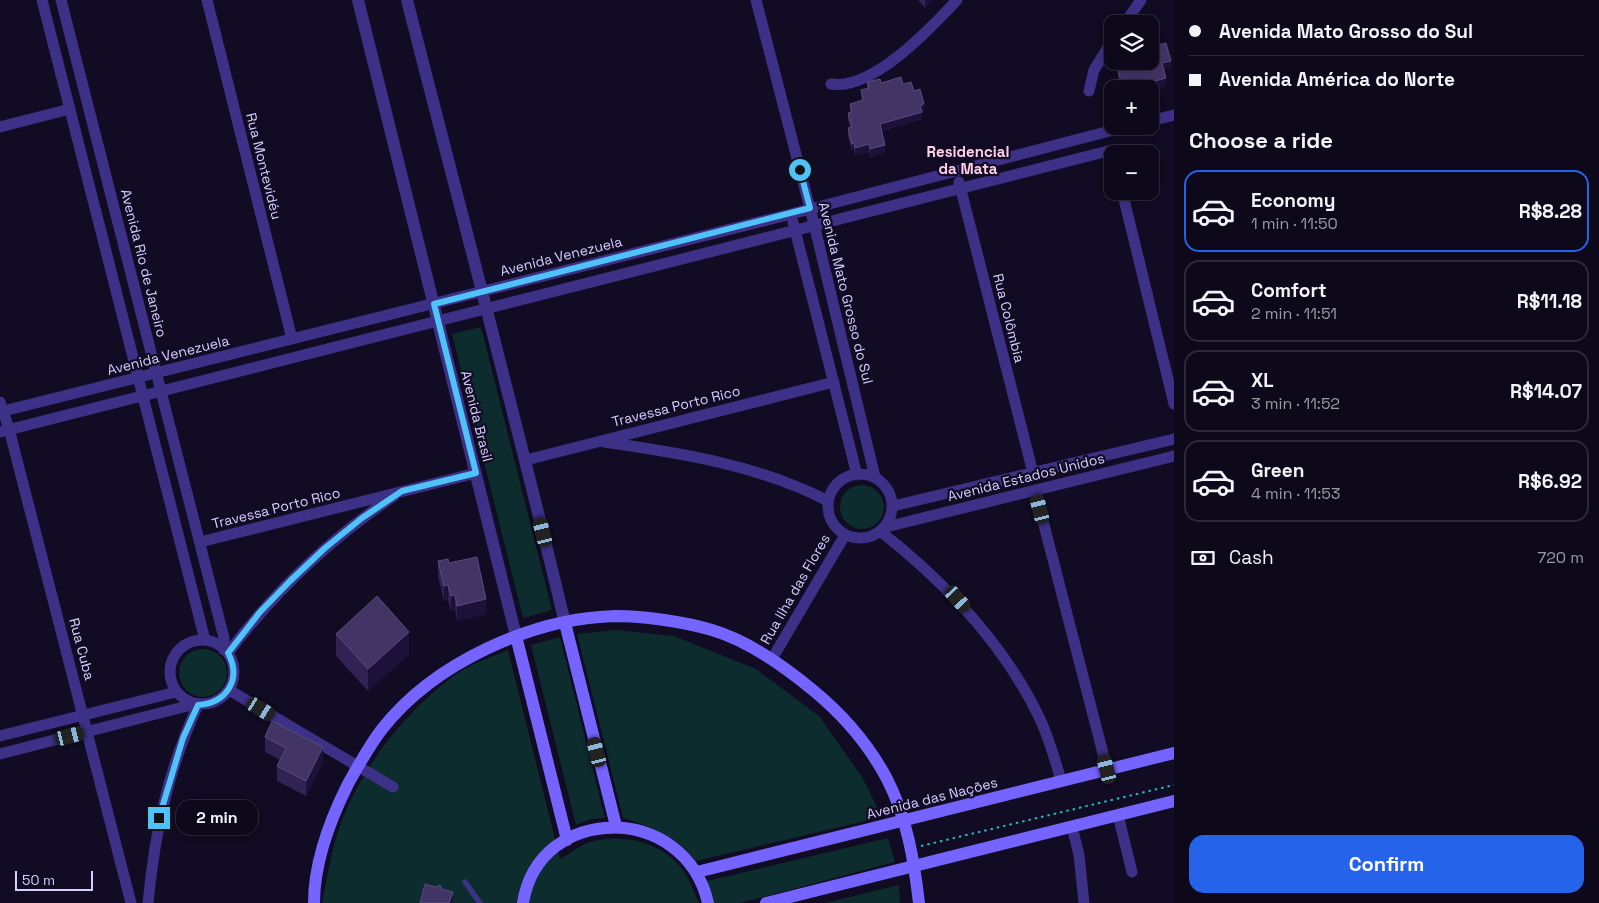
<!DOCTYPE html>
<html lang="en">
<head>
<meta charset="utf-8">
<style>
  :root { --surface:#0d081a; --page:#161123; --text:#f1f3f6; --muted:#9a9aa2; --line:#2d2939; --accent:#2563eb }
  body { margin:0; font-family:"Space Grotesk",sans-serif; background:var(--page); color:var(--text); height:100vh; display:flex; flex-direction:column; font-size:19px; white-space:nowrap }
  * { box-sizing:border-box; margin:0 }
  p { font-size:16px; color:var(--muted) }
  .icon { flex:none; width:28px; height:28px; fill:none; stroke:currentColor; stroke-width:2; stroke-linecap:round; stroke-linejoin:round }
  .map { position:relative; flex:1; overflow:hidden }
  .details { display:flex; flex-direction:column; background:var(--surface); width:425px }
  .details>* { flex:none }
  .hud { display:grid; align-content:center; height:110px; padding:0 15px; background:var(--surface) }
  .controls { position:absolute; left:1104px; top:15px; display:grid; gap:10px }
  .controls a { display:grid; place-items:center; width:55px; height:55px; border-radius:10px; background:var(--surface); box-shadow:0 2px 12px #0003,0 0 0 1px var(--line); font-size:25px }
  .scale { position:absolute; left:15px; bottom:12px; width:78px; box-sizing:border-box; padding-left:5px; border:2px solid #d7cdff; border-top:0; font-size:14px; line-height:18px; white-space:nowrap; color:#d7cdff; -webkit-text-stroke:4px #110b23; paint-order:stroke }
  .end { position:absolute; width:22px; height:22px; margin:-11px; border:6px solid #4fc3f7; background:#111; box-shadow:0 0 0 2px #111 }
  .from { border-radius:50% }
  .bubble { position:absolute; height:35px; border-radius:15px; background:var(--surface); box-shadow:0 2px 12px #0003,0 0 0 1px var(--line); font-size:16px; font-weight:700; line-height:35px; text-align:center }
  .car { position:absolute; width:15px; height:30px; margin:-15px -8px; border-radius:6px; box-shadow:0 0 4px 1px #0007; background:linear-gradient(#222 24%,#8ab4d8 0 40%,#222 0 76%,#8ab4d8 0 86%,#222 0) }
  .hud b { display:flex; align-items:center; gap:18px; height:48px; font-size:19px }
  .hud b+b { border-top:1px solid var(--line) }
  .hud i { width:12px; height:12px; background:var(--text) }
  ul { padding:0; list-style:none }
  li { display:flex; align-items:center; gap:15px; height:82px; margin:0 10px 8px; padding:0 5px; border:2px solid var(--line); border-radius:15px }
  li div { flex:1 }
  li b { display:block; font-size:19px }
  li em { font-style:normal; font-weight:700 }
  li.selected { border-color:var(--accent) }
  li>.icon { width:45px; height:45px; stroke-width:1.5 }
  h2 { padding:0 15px; font-size:22px; line-height:60px }
  .pay { display:flex; align-items:center; gap:12px; height:55px; padding:0 15px; font-size:19px }
  .pay p { margin-inline-start:auto }
  .button { display:flex; gap:10px; margin-top:auto; padding:10px 15px }
  .button a { flex:1; height:58px; border-radius:15px; background:var(--accent); color:#fff; font-size:20px; font-weight:700; line-height:58px; text-align:center }
  main { display:flex; flex:1; min-height:0 }
  .map>svg:first-child { display:block }
</style>
</head>
<body>
<main>
<div class="map">
<svg width="1174" height="903" viewBox="0 0 1174 903">
  <rect width="100%" height="100%" fill="#110b23"/>
  <path fill="#0d2c2e" d="M481 327 552 610 523 618 452 334Z
    M840 507a22 22 0 1 1 44 0a22 22 0 1 1-44 0Z
    M616 630 674 636 756 669 819 716 862 777 882 817 696 861C675 835 654 828 623 818L577 634Z
    M560 637 605 818 591 819 576 825 531 645Z
    M179 673a24 24 0 1 1 48 0a24 24 0 1 1-48 0Z
    M508 650 560 859C569 855 577 847 587 843 622 831 670 843 688 878 692 886 695 895 699 903H322C327 878 331 852 339 828 361 768 404 712 456 674 471 664 491 657 508 650Z
    M888 838 895 862 740 903H713L707 881Z
    M899 885 900 903H825Z"/>
  <g fill="none" stroke-linecap="round" stroke-linejoin="round">
    <path stroke="#20bcc0" stroke-width="2" stroke-dasharray="2.5 4" stroke-linecap="butt" d="M921 846 1174 785"/>
    <path stroke="#3c3187" stroke-width="5.5" d="M465 882 480 903"/>
    <path stroke="#3c3187" stroke-width="11" d="M42 0 205 640
      M61 0 224 638V650
      M207 0 292 339
      M756 0 814 224 875 477
      M1124 24 1141 0
      M831 84C872 91 931 28 957 0
      M1089 91 1094 70 1112 41
      M1150 121 1174 115
      M0 127 70 109
      M959 182 1033 473
      M1122 191 1174 404
      M793 222 857 475
      M0 402 9 429 131 903
      M0 412 791 214 1129 126
      M0 432 1112 150
      M604 442C681 453 758 465 828 501
      M526 460 834 382
      M828 506a32 32 0 1 1 64 0a32 32 0 1 1-64 0Z
      M1035 490 1107 769
      M893 506 1174 439
      M886 527 1174 456
      M880 531C945 582 1004 643 1040 719 1049 738 1055 760 1061 780
      M200 542 476 473
      M170 672a32 32 0 1 1 64 0a32 32 0 1 1-64 0Z
      M228 653C275 591 330 539 394 496
      M772 659 845 535
      M229 690 393 787
      M0 736 176 692
      M0 754 195 704
      M1118 815 1132 872
      M1072 827 1079 855 1084 903
      M148 903C155 831 168 770 198 705"/>
    <path stroke="#3c3187" stroke-width="12" d="M358 0 516 636
      M407 0C460 208 515 414 565 623"/>
    <path stroke="#7564ff" stroke-width="12" d="M565 623 616 826
      M516 636 567 840
      M697 872 1174 753
      M314 903C314 863 330 820 348 784 358 766 369 746 382 729 434 663 532 618 616 616 644 616 685 622 712 630 749 641 784 666 814 691 843 715 869 745 887 779 907 818 914 860 919 903
      M523 903C539 803 685 802 708 903
      M766 903 1174 801"/>
  </g>
  <path fill="#302253" d="M918 0H932L925 8Z
    M1119 61H1150L1171 68 1164 70 1166 86 1150 90V89H1121L1118 78V70L1121 69Z
    M867 82 903 84 914 91 924 112 922 113V119L882 131 885 152 870 157 869 152 855 155 854 151H852L848 136V128L850 127 848 120V113L850 112V104L862 101 861 90 867 89Z
    M438 561 449 563 486 614 457 621 455 610 451 611 448 600 444 601 438 576Z
    M336 634 409 654 368 691 336 656Z
    M265 737 323 762 306 796 277 781V766L280 760 265 752Z"/>
  <path fill="#1c1138" d="M925 0H932L925 8Z
    M1171 61V68L1162 71V63Z
    M1166 78V86L1150 90V89H1126Z
    M924 104V112L922 113V119L880 131V124Z
    M854 143V151H852V144Z
    M869 144V152L855 155V148Z
    M885 145V152L870 157V149Z
    M448 585V600L444 601V586Z
    M455 595V610L451 611V596Z
    M486 599V614L457 621V606Z
    M409 632V654L368 691V669Z
    M323 747V762L306 796V781Z
    M453 892V900L452 903H449Z"/>
  <path fill="#423465" stroke="#594c7e" d="M1166 43 1171 61 1162 63 1166 78 1126 89H1123L1118 70 1123 69 1121 61H1150V47Z
    M901 77 903 84 911 82 914 91 920 89 924 104 920 106 922 112 880 124 885 145 870 149 869 144 855 148 854 143 852 144 848 128 852 127 848 113 852 112 850 104 863 100 861 90 869 88 867 82 880 79 881 83Z
    M477 557 486 599 457 606 455 595 451 596 448 585 444 586 438 561 448 559 449 563Z
    M377 596 409 632 368 669 336 634Z
    M272 721 323 747 306 781 277 766 286 748 265 737Z
    M425 884 435 887 440 885 442 889 453 892 449 903H420Z"/>
  <g fill="none" stroke-linecap="round" stroke-linejoin="round">
    <path stroke="#4fc3f7" stroke-width="6" d="M159 818 183 738 198 705C227 703 242 679 228 653L260 612 290 581 325 548 362 518 402 491 476 473 434 304 810 208 800 170"/>
  </g>
  <g text-anchor="middle" stroke-width="4.5" stroke-linejoin="round" paint-order="stroke">
    <g font-size="14" fill="#d7cdff" stroke="#110b23">
      <text transform="translate(264 166) rotate(76)" y="5">Rua Montevidéu</text>
      <text transform="translate(561 256) rotate(-14)" y="5">Avenida Venezuela</text>
      <text transform="translate(144 263) rotate(76)" y="5">Avenida Rio de Janeiro</text>
      <text transform="translate(846 293) rotate(76)" y="5">Avenida Mato Grosso do Sul</text>
      <text transform="translate(1009 318) rotate(76)" y="5">Rua Colômbia</text>
      <text transform="translate(168 355) rotate(-14)" y="5">Avenida Venezuela</text>
      <text transform="translate(676 406) rotate(-14)" y="5">Travessa Porto Rico</text>
      <text transform="translate(477 416) rotate(76)" y="5">Avenida Brasil</text>
      <text transform="translate(1026 477) rotate(-14)" y="5">Avenida Estados Unidos</text>
      <text transform="translate(276 508) rotate(-14)" y="5">Travessa Porto Rico</text>
      <text transform="translate(795 589) rotate(-60)" y="5">Rua llha das Flores</text>
      <text transform="translate(82 649) rotate(75)" y="5">Rua Cuba</text>
      <text transform="translate(932 798) rotate(-14)" y="5">Avenida das Nações</text>
    </g>
    <g font-size="15" font-weight="bold" fill="#ffcfe9" stroke="#110b23">
      <text x="968" y="157">Residencial<tspan x="968" dy="17">da Mata</tspan></text>
    </g>
  </g>
</svg>
<div class="controls">
<a><svg class="icon" aria-label="layers" viewBox="0 0 24 24"><path d="M12 4l9 5-9 5-9-5zM3 14l9 5 9-5"/></svg></a>
<a>+</a>
<a>−</a>
</div>
<div class="scale">50 m</div>
<i class="end from" style="left:800px;top:170px"></i>
<i class="end" style="left:159px;top:818px"></i>
<div class="bubble" style="left:176px;top:800px;width:82px">2 min</div>
<i class="car" style="left:1040px;top:509px;rotate:346deg"></i>
<i class="car" style="left:543px;top:532px;rotate:346deg"></i>
<i class="car" style="left:958px;top:599px;rotate:138deg"></i>
<i class="car" style="left:261px;top:709px;rotate:121deg"></i>
<i class="car" style="left:70px;top:736px;rotate:76deg"></i>
<i class="car" style="left:597px;top:752px;rotate:346deg"></i>
<i class="car" style="left:1107px;top:769px;rotate:346deg"></i>
</div>
<section class="details">
<div class="hud">
<b><i class="from"></i>Avenida Mato Grosso do Sul</b>
<b><i></i>Avenida América do Norte</b>
</div>
<h2>Choose a ride</h2>
<ul>
<li class="selected"><svg class="icon" aria-label="car" viewBox="0 0 24 24"><path d="M5 17H2v-5l4-1 3-4h7l3 4 3 1v5h-3M9 17h6M6 11h13"/><circle cx="7" cy="17" r="2"/><circle cx="17" cy="17" r="2"/></svg><div><b>Economy</b><p>1 min · 11:50</p></div><em>R$8.28</em></li>
<li><svg class="icon" aria-label="car" viewBox="0 0 24 24"><path d="M5 17H2v-5l4-1 3-4h7l3 4 3 1v5h-3M9 17h6M6 11h13"/><circle cx="7" cy="17" r="2"/><circle cx="17" cy="17" r="2"/></svg><div><b>Comfort</b><p>2 min · 11:51</p></div><em>R$11.18</em></li>
<li><svg class="icon" aria-label="car" viewBox="0 0 24 24"><path d="M5 17H2v-5l4-1 3-4h7l3 4 3 1v5h-3M9 17h6M6 11h13"/><circle cx="7" cy="17" r="2"/><circle cx="17" cy="17" r="2"/></svg><div><b>XL</b><p>3 min · 11:52</p></div><em>R$14.07</em></li>
<li><svg class="icon" aria-label="car" viewBox="0 0 24 24"><path d="M5 17H2v-5l4-1 3-4h7l3 4 3 1v5h-3M9 17h6M6 11h13"/><circle cx="7" cy="17" r="2"/><circle cx="17" cy="17" r="2"/></svg><div><b>Green</b><p>4 min · 11:53</p></div><em>R$6.92</em></li>
</ul>
<div class="pay"><svg class="icon" aria-label="cash" viewBox="0 0 24 24"><path d="M3 7h18v10H3z"/><circle cx="12" cy="12" r="2"/></svg>Cash<p>720 m</p></div>
<div class="button"><a>Confirm</a></div>
</section>
</main>
</body>
</html>
